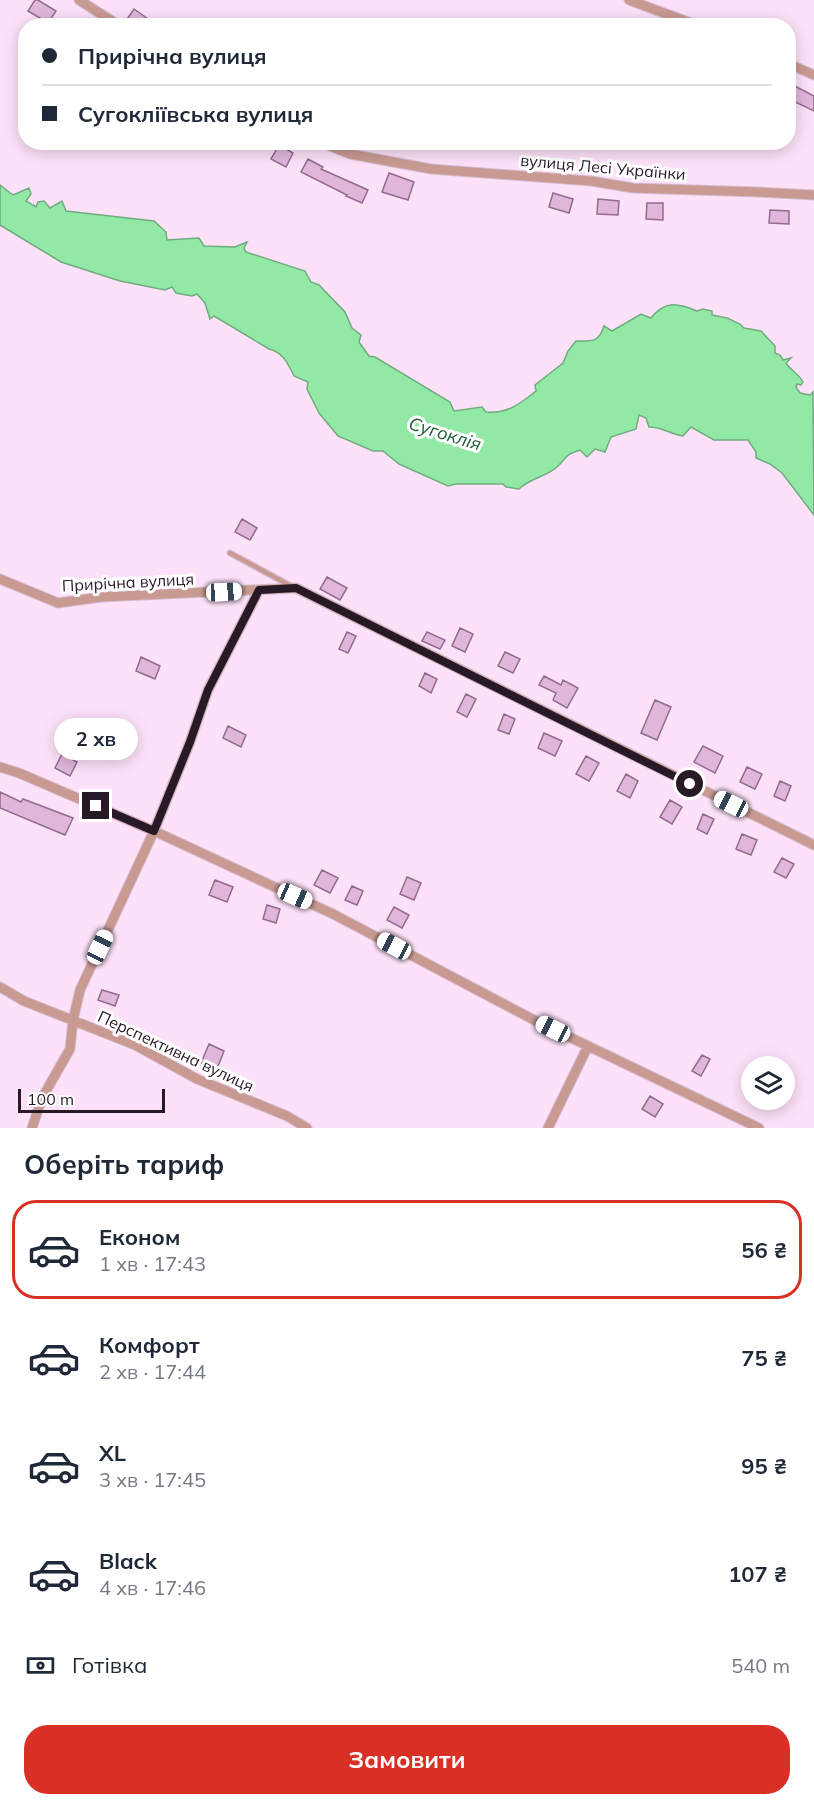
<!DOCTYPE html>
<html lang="uk">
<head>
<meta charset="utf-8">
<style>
  :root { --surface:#fff; --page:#f6f6f7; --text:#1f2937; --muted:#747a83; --line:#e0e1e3; --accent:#d93025 }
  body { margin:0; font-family:Mulish,sans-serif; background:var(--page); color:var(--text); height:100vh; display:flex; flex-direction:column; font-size:22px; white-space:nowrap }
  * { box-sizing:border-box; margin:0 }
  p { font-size:20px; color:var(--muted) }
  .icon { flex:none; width:33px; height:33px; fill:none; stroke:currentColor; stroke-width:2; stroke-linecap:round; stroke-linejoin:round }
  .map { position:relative; height:1128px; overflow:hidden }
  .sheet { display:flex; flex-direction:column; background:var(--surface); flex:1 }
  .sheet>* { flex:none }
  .guide { position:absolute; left:18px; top:18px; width:778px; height:132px; border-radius:24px; box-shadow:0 3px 15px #0003; display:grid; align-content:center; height:132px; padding:0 24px; background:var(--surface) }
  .fabs { position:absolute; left:741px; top:1056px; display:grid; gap:12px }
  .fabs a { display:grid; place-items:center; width:54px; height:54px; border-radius:50%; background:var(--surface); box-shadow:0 3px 15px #0003; font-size:30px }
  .scale { position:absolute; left:18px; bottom:15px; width:147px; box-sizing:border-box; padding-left:6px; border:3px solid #281926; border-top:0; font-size:16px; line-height:21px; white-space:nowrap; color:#281926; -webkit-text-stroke:4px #fff; paint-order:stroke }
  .end { position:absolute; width:27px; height:27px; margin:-14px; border:8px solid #281926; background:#fff; box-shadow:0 0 0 3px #fff }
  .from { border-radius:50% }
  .bubble { position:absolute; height:42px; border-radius:21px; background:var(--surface); box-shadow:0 3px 15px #0003; font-size:20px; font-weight:700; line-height:42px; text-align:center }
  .car { position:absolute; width:18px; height:36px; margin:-18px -9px; border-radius:8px; box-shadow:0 0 4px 2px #0007; background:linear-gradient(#fff 24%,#345 0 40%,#fff 0 76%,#345 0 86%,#fff 0) }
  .guide b { display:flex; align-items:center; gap:21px; height:57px; font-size:22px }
  .guide b+b { border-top:2px solid var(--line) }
  .guide i { width:15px; height:15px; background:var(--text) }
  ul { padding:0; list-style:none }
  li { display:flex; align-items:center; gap:18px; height:99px; margin:0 12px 9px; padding:0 12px; border:3px solid transparent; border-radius:24px }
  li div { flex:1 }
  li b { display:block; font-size:22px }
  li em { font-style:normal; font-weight:700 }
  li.selected { border-color:var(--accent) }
  li>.icon { width:54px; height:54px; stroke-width:1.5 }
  h2 { padding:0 24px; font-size:27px; line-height:72px }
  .pay { display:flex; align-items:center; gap:15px; height:66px; padding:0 24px; font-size:22px }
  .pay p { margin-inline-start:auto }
  .primary-button { display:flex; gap:12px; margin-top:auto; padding:12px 24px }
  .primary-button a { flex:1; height:69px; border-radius:24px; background:var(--accent); color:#fff; font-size:24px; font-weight:700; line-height:69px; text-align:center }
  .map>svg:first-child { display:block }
</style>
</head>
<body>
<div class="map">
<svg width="814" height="1128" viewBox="0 0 814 1128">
  <rect width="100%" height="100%" fill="#fce1f8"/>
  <path fill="#92e9a6" stroke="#72ab80" stroke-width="1.5" d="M0 185 13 195 29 188 31 194 26 201 36 207 38 202 44 201 50 208 62 201 66 211 154 221 166 232 167 240 199 238 204 246 235 247 247 242 244 248 246 252 305 271 311 282 319 285 345 312 352 328 361 335 359 342 369 356 375 357 450 402 454 411 482 407 486 412C507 414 520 404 536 391L535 385 563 363 568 351 576 341C591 341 599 343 604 326L612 331 641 314 651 318C665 300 678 303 697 311L703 309 712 311V315L727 318 740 324 744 328 761 331 775 346V353L780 355 783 360 791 358 786 363C791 371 799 374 803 382L801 385 797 384 796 387 800 393 810 395 813 392 814 515 782 473 770 464 756 458V452L748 440H714L691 427 683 436C670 434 662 427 649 427L646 418 639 415 636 429 611 437 605 452 595 449 587 457 580 450C564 455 567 458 557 467 546 477 530 478 519 489L506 487 503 484H456L448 486 399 464 383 451H373L338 436 319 413 307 389 308 382 294 376C288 364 283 352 269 349L214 316 210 319 205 303 197 294 192 296 176 293 172 287 165 290 120 281 61 262 0 225Z"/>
  <path fill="#e0b6db" stroke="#926b8e" stroke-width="1.5" d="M35 0H38L56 11 48 23 28 11Z
    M134 9 158 26H129L125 22Z
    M789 83 814 96V111L789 99Z
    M279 145 293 153 286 167 271 159Z
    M308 159 323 167 321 169 368 190 362 203 346 196 347 195 301 172Z
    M389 173 414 182 408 200 382 192Z
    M553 193 573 199 569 213 549 207Z
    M598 199 619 201 618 215 597 214Z
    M647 203H663V220L646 219Z
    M770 210 789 211V224L769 223Z
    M242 519 257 528 250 540 235 532Z
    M327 577 347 588 340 600 320 589Z
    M460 628 473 634 465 652 452 646Z
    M347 632 356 636 348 653 339 649Z
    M427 632 445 640 440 649 422 641Z
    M505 652 520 659 513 673 498 666Z
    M141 657 160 666 155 679 136 671Z
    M425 673 437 679 431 693 419 686Z
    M544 676 561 685 563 680 578 688 567 708 553 700 556 693 539 685Z
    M466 694 476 699 467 717 457 712Z
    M655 700 671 707 657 740 641 733Z
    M504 714 515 719 509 734 498 730Z
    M228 726 246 735 241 747 223 738Z
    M544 733 562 741 555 756 538 748Z
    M703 746 723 756 715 773 694 762Z
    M62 754 77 762 70 776 55 768Z
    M586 756 599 763 589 781 576 774Z
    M747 767 762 774 755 789 740 782Z
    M626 774 638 781 630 798 617 791Z
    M780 781 791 786 785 801 774 796Z
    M0 792 21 802 23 799 73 818 65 835 0 808Z
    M670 800 682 807 672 824 660 817Z
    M703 814 714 819 707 834 697 829Z
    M742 834 757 840 751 855 736 849Z
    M782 858 794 864 786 878 774 872Z
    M322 870 338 878 330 893 314 885Z
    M407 877 421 883 414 900 400 894Z
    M215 880 233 887 227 902 209 895Z
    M352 886 363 891 357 905 345 900Z
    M267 905 280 909 276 923 263 919Z
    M394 907 409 915 402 928 387 920Z
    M102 990 119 995 115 1006 98 1000Z
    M209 1044 224 1051 217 1069 201 1063Z
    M702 1055 710 1059 701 1076 692 1071Z
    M650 1096 663 1104 655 1117 642 1109Z"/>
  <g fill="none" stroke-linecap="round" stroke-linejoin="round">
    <g stroke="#d6bdd2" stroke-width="7">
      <path id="service" d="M230 553 291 586"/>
    </g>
    <g stroke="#d6bdd2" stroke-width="11">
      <path id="minor" d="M79 0 120 26
        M629 0 699 26
        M789 64 814 75
        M320 142 350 154 431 169 591 181 633 188 758 192 814 195
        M0 579 58 603 101 597 296 588 814 845
        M0 767 19 773 154 831 333 914 536 1021 759 1128
        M0 987 24 1001 135 1045 197 1079 287 1116 307 1128
        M32 1128 42 1098 70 1049 73 1020 80 990 154 831 190 742 208 690 259 590
        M548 1128 588 1046"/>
    </g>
    <use href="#service" stroke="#c89a92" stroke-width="4.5"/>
    <use href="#minor" stroke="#c89a92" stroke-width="9"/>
  </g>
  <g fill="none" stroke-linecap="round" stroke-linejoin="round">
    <path stroke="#281926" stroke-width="8" d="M96 806 154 831 190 742 208 690 259 590 296 588 690 784"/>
  </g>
  <g text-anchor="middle" stroke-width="6" stroke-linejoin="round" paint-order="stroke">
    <g font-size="16" fill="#281926" stroke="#fff">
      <text transform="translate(603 167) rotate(5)" y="6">вулиця Лесі Українки</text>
      <text transform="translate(128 582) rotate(-3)" y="6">Прирічна вулиця</text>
      <text transform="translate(176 1051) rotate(25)" y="6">Перспективна вулиця</text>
    </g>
    <g font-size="18" font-style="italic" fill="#1e5b31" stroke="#fff">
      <text transform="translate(445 434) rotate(17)" y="6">Сугоклія</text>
    </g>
  </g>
</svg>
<div class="fabs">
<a><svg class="icon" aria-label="layers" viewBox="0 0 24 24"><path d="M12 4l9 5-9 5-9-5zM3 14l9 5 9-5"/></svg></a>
</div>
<div class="scale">100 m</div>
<i class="end from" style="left:690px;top:784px"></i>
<i class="end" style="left:96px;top:806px"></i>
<div class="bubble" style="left:54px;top:718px;width:84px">2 хв</div>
<i class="car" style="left:224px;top:592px;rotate:87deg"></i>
<i class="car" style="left:731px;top:804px;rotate:296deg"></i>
<i class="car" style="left:295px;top:896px;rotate:114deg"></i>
<i class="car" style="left:394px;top:946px;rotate:298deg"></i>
<i class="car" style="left:100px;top:947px;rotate:25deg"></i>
<i class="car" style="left:553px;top:1029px;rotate:296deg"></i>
<div class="guide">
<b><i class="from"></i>Прирічна вулиця</b>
<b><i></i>Сугокліївська вулиця</b>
</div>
</div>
<section class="sheet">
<h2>Оберіть тариф</h2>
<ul>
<li class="selected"><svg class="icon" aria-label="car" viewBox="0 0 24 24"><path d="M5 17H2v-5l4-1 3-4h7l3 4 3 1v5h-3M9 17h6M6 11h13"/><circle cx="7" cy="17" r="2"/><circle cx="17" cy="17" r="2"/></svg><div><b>Економ</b><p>1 хв · 17:43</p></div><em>56 ₴</em></li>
<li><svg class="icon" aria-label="car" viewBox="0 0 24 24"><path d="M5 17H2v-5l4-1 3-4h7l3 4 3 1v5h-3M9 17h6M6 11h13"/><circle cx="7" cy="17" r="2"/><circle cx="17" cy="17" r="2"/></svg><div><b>Комфорт</b><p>2 хв · 17:44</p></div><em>75 ₴</em></li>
<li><svg class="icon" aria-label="car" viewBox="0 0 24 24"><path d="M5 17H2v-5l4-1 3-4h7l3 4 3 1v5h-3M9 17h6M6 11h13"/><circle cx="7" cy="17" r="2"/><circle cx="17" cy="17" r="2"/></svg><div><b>XL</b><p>3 хв · 17:45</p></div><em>95 ₴</em></li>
<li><svg class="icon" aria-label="car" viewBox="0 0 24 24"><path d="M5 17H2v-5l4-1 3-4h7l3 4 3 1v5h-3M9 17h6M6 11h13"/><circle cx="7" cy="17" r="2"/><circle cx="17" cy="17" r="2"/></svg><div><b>Black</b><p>4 хв · 17:46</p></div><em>107 ₴</em></li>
</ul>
<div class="pay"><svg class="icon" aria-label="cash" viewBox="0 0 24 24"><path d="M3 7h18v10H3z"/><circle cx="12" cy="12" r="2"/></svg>Готівка<p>540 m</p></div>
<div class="primary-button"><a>Замовити</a></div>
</section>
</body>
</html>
